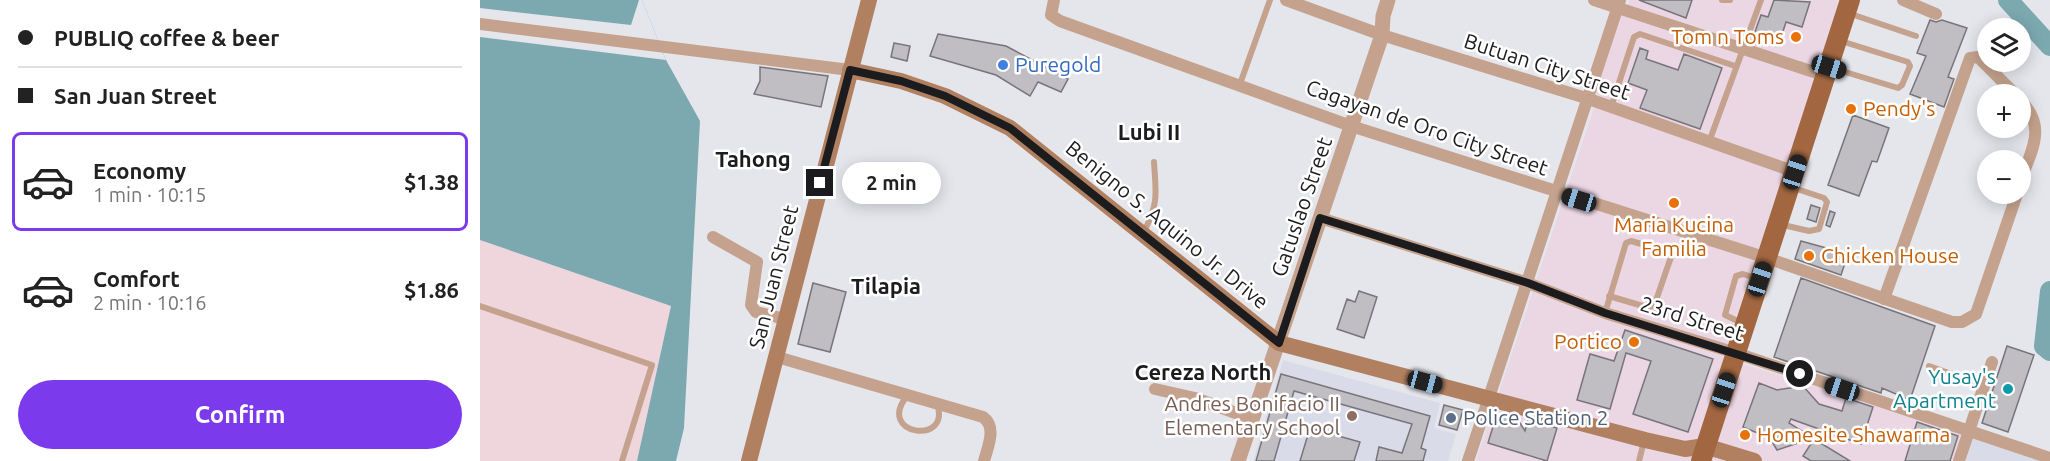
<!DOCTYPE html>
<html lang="en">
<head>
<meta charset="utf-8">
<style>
  :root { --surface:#fff; --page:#f6f6f6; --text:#222; --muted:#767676; --line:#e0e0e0; --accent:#7c3aed }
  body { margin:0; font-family:Ubuntu,sans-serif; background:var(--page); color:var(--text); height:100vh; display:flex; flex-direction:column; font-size:22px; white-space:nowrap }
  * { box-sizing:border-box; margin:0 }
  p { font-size:20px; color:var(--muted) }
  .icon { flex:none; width:33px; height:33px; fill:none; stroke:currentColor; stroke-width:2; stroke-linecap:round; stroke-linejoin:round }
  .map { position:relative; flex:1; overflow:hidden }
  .panel { display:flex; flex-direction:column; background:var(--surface); width:480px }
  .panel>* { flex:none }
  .top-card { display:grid; align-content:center; height:132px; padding:0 18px; background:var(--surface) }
  .controls { position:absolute; left:1497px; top:18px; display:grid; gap:12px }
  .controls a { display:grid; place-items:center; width:54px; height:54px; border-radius:50%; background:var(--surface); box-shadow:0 3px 15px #0003; font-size:30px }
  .end { position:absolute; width:27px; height:27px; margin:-14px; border:8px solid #1c1c1e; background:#fff; box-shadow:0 0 0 3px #fff }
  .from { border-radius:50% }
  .bubble { position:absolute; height:42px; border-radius:21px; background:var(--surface); box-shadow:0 3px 15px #0003; font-size:20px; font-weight:600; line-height:42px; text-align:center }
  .car { position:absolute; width:18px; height:36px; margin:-18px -9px; border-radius:8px; box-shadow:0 0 4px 2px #0007; background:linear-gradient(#222 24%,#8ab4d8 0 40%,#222 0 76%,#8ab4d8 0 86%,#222 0) }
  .top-card b { display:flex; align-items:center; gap:21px; height:57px; font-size:22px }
  .top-card b+b { border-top:2px solid var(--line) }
  .top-card i { width:15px; height:15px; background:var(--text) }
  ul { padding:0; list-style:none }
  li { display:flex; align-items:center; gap:18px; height:99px; margin:0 12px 9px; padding:0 6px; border:3px solid transparent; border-radius:9px }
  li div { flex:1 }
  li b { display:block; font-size:22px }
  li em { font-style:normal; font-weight:600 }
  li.active { border-color:var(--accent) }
  li>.icon { width:54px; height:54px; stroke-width:1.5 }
  .cta { display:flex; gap:12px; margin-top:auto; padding:12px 18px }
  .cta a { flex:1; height:69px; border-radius:36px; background:var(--accent); color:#fff; font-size:24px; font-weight:600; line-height:69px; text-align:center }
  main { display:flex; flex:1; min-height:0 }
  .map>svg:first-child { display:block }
</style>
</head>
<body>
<main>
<section class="panel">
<div class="top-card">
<b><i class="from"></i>PUBLIQ coffee &amp; beer</b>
<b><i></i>San Juan Street</b>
</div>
<ul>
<li class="active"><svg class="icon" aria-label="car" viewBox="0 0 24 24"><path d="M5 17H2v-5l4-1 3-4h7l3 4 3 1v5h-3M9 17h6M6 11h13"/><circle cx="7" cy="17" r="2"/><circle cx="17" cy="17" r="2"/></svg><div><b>Economy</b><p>1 min · 10:15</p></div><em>$1.38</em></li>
<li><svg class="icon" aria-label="car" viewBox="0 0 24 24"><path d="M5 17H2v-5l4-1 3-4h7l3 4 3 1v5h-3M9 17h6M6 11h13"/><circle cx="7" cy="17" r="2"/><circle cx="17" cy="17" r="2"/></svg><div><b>Comfort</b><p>2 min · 10:16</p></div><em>$1.86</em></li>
</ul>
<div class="cta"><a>Confirm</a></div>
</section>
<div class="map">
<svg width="1570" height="461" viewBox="0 0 1570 461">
  <rect width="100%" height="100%" fill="#e5e6ec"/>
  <path fill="#ebd6e4" d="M1150 0H1360L1243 358 1489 432 1479 461H996L1117 99 1111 96 1142 13H1145Z"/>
  <path fill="#efd5dc" d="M0 240 191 306 157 461H0Z"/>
  <path fill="#d9dbe9" d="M803 360 960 403 954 428 976 434 968 461H773Z
    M1493 437 1568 461H1486Z"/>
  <path fill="#7ca8b0" d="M0 0H162L186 60 220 121 204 428 196 461H157L191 306 0 240Z"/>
  <path fill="#e5e6ec" d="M159 0H162L186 60 0 37V8L151 25Z"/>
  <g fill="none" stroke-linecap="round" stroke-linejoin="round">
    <path stroke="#7ca8b0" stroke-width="20" d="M1528 0 1570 46
      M1570 291 1564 346 1570 351"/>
  </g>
  <path fill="#c0bdc3" stroke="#78757a" stroke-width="1.5" d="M1159 0H1212L1206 18Z
    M1294 0 1330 2 1322 27 1306 22 1299 44 1281 37 1278 45 1271 43 1281 15 1288 17Z
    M1450 20 1456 22 1462 20 1487 28 1468 77 1474 79 1464 107 1430 94 1446 56 1437 53Z
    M458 34 526 46 588 79 581 92 558 82 550 96 516 75 450 56Z
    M414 43 430 46 427 61 411 57Z
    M1160 48 1168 51 1166 59 1198 70 1204 54 1242 68 1220 129 1160 108 1167 90 1148 83Z
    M280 67 348 76 341 107 274 94 280 81Z
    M1373 115 1409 128 1397 162 1392 161 1379 196 1348 185Z
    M1331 205 1340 208 1336 222 1327 219Z
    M1350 211 1355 213 1350 227 1346 225Z
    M1321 241 1368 254 1361 275 1315 259Z
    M1321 278 1455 326 1430 400 1402 388 1401 393 1294 357Z
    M333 283 366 292 350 352 318 344Z
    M879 291 897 297 884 338 857 329 867 299 875 302Z
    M1145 330 1233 359 1208 432 1153 414 1171 361 1146 353 1130 409 1097 400 1110 354 1134 361Z
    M1527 346 1554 355 1528 432 1502 423Z
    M801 374 950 416 941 448 946 450 943 461H896L899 447 922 453 932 424 814 391 794 461H776Z
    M1279 383 1297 390 1323 386 1339 404 1362 411 1366 398 1393 407 1381 444 1311 419 1309 423 1333 438 1297 450 1290 438 1263 427Z
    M964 405 983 410 977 430 959 425Z
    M1024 414 1036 417 1045 431 1048 420 1077 428 1067 461 1008 443 1015 420Z
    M1437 422 1478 436 1470 461H1425Z
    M830 428 880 442 874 461H820Z
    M1334 439 1370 461H1331L1323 456Z"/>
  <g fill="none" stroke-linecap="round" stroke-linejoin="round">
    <path stroke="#c4a28d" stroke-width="6" d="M1242 0H1250
      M1368 13 1436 36
      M1352 68 1418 88 1422 85 1430 66 1428 62 1361 41
      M760 84 790 0
      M1131 107 1154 37 1160 34 1255 66
      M1229 142 1281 0
      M1299 224 1329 231 1339 229 1347 202 1344 198 1314 188
      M664 232C679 201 676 195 674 162
      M0 306 172 365 142 461
      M1125 313 1146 243 1151 241 1189 252 1191 257 1173 309 1129 296
      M1262 323 1245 315 1256 276 1263 274 1278 279
      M1449 366 1503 385
      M427 396C395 435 472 446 457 404
      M1159 461 1164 441"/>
    <path stroke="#c4a28d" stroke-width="12" d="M574 0 571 15 580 21 871 126 1287 258 1472 322H1482L1496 314 1537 194
      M806 0 902 35 1106 98 1315 172
      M1114 0 1346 76
      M1423 0 1456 14
      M0 24 370 70
      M1540 100C1568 127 1551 151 1540 182
      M840 218 1048 283 1125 313 1256 353 1570 458
      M233 237 277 262 271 305 276 312 305 319
      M1404 299 1490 58 1498 57 1535 94
      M297 357 503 417C517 427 508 446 504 461
      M675 389 715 398 772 419
      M988 461 1140 0
      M1479 461 1512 362"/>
    <path stroke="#c4a28d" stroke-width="15" d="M758 461 902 35 903 16 908 0"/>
    <path stroke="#b18061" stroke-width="16" d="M370 70 421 81 465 96 530 128 799 343 1165 440 1205 449 1225 446 1274 461
      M269 461 389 0"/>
    <path stroke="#a26740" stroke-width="20" d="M1221 461 1370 0"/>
  </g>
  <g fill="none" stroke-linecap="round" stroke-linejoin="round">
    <path stroke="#1c1c1e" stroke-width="8" d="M340 183 370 70 421 81 465 96 530 128 799 343 840 218 1048 283 1125 313 1320 374"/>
  </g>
  <g fill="#e8710a" stroke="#fff" stroke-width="2">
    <circle cx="1316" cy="37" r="6"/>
    <circle cx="1371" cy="109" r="6"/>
    <circle cx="1194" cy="203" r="6"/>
    <circle cx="1329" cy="256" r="6"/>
    <circle cx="1154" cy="342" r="6"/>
    <circle cx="1265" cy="435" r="6"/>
  </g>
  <circle fill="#3f7fe0" stroke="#fff" stroke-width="2" cx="523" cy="65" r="6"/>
  <circle fill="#0f9aa8" stroke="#fff" stroke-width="2" cx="1528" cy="389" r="6"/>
  <circle fill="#8d6e63" stroke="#fff" stroke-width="2" cx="872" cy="416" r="6"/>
  <circle fill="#5c6f8a" stroke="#fff" stroke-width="2" cx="971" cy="418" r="6"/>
  <g text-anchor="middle" stroke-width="5" stroke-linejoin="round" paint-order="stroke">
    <g font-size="21" fill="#c56008" stroke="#fff" text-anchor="start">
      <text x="1304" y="44" text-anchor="end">Tom n Toms</text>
      <text x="1383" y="116">Pendy's</text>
      <text x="1194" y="232" text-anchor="middle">Maria Kucina<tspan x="1194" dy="24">Familia</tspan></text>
      <text x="1341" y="263">Chicken House</text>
      <text x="1142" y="349" text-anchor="end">Portico</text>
      <text x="1277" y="442">Homesite Shawarma</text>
    </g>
    <g font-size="21" fill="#366cbe" stroke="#fff" text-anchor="start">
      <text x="535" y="72">Puregold</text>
    </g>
    <g font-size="21" fill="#1c1c1e" stroke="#fff">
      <text transform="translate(1067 67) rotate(18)" y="7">Butuan City Street</text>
      <text transform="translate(947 128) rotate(19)" y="7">Cagayan de Oro City Street</text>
      <text transform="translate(822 207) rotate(-71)" y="7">Gatuslao Street</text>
      <text transform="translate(687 225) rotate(39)" y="7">Benigno S. Aquino Jr. Drive</text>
      <text transform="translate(294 277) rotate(-76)" y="7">San Juan Street</text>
      <text transform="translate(1212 319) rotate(17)" y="7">23rd Street</text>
    </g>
    <g font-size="21" fill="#0d838f" stroke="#fff" text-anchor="end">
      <text x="1516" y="384">Yusay's<tspan x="1516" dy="24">Apartment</tspan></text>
    </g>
    <g font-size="21" fill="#785e54" stroke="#fff" text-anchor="end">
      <text x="860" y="411">Andres Bonifacio II<tspan x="860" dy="24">Elementary School</tspan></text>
    </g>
    <g font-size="21" fill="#4e5e75" stroke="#fff" text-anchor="start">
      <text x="983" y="425">Police Station 2</text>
    </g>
    <g font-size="22" font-weight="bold" fill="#1c1c1e" stroke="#fff">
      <text x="669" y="140">Lubi II</text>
      <text x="273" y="167">Tahong</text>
      <text x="406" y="294">Tilapia</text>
      <text x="723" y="380">Cereza North</text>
    </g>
  </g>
</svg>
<div class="controls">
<a><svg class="icon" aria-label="layers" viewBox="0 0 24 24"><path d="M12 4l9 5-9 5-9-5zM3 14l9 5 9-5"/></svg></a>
<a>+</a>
<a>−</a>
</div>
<i class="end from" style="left:1320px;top:374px"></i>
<i class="end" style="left:340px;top:183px"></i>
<div class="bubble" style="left:362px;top:162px;width:99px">2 min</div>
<i class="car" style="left:1349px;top:67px;rotate:107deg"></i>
<i class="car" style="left:1315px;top:172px;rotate:18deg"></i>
<i class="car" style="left:1099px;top:200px;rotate:287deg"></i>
<i class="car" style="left:1280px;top:279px;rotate:18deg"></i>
<i class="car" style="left:945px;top:382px;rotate:105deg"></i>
<i class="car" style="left:1362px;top:389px;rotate:288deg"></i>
<i class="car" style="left:1244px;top:390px;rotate:18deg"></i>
</div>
</main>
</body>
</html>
